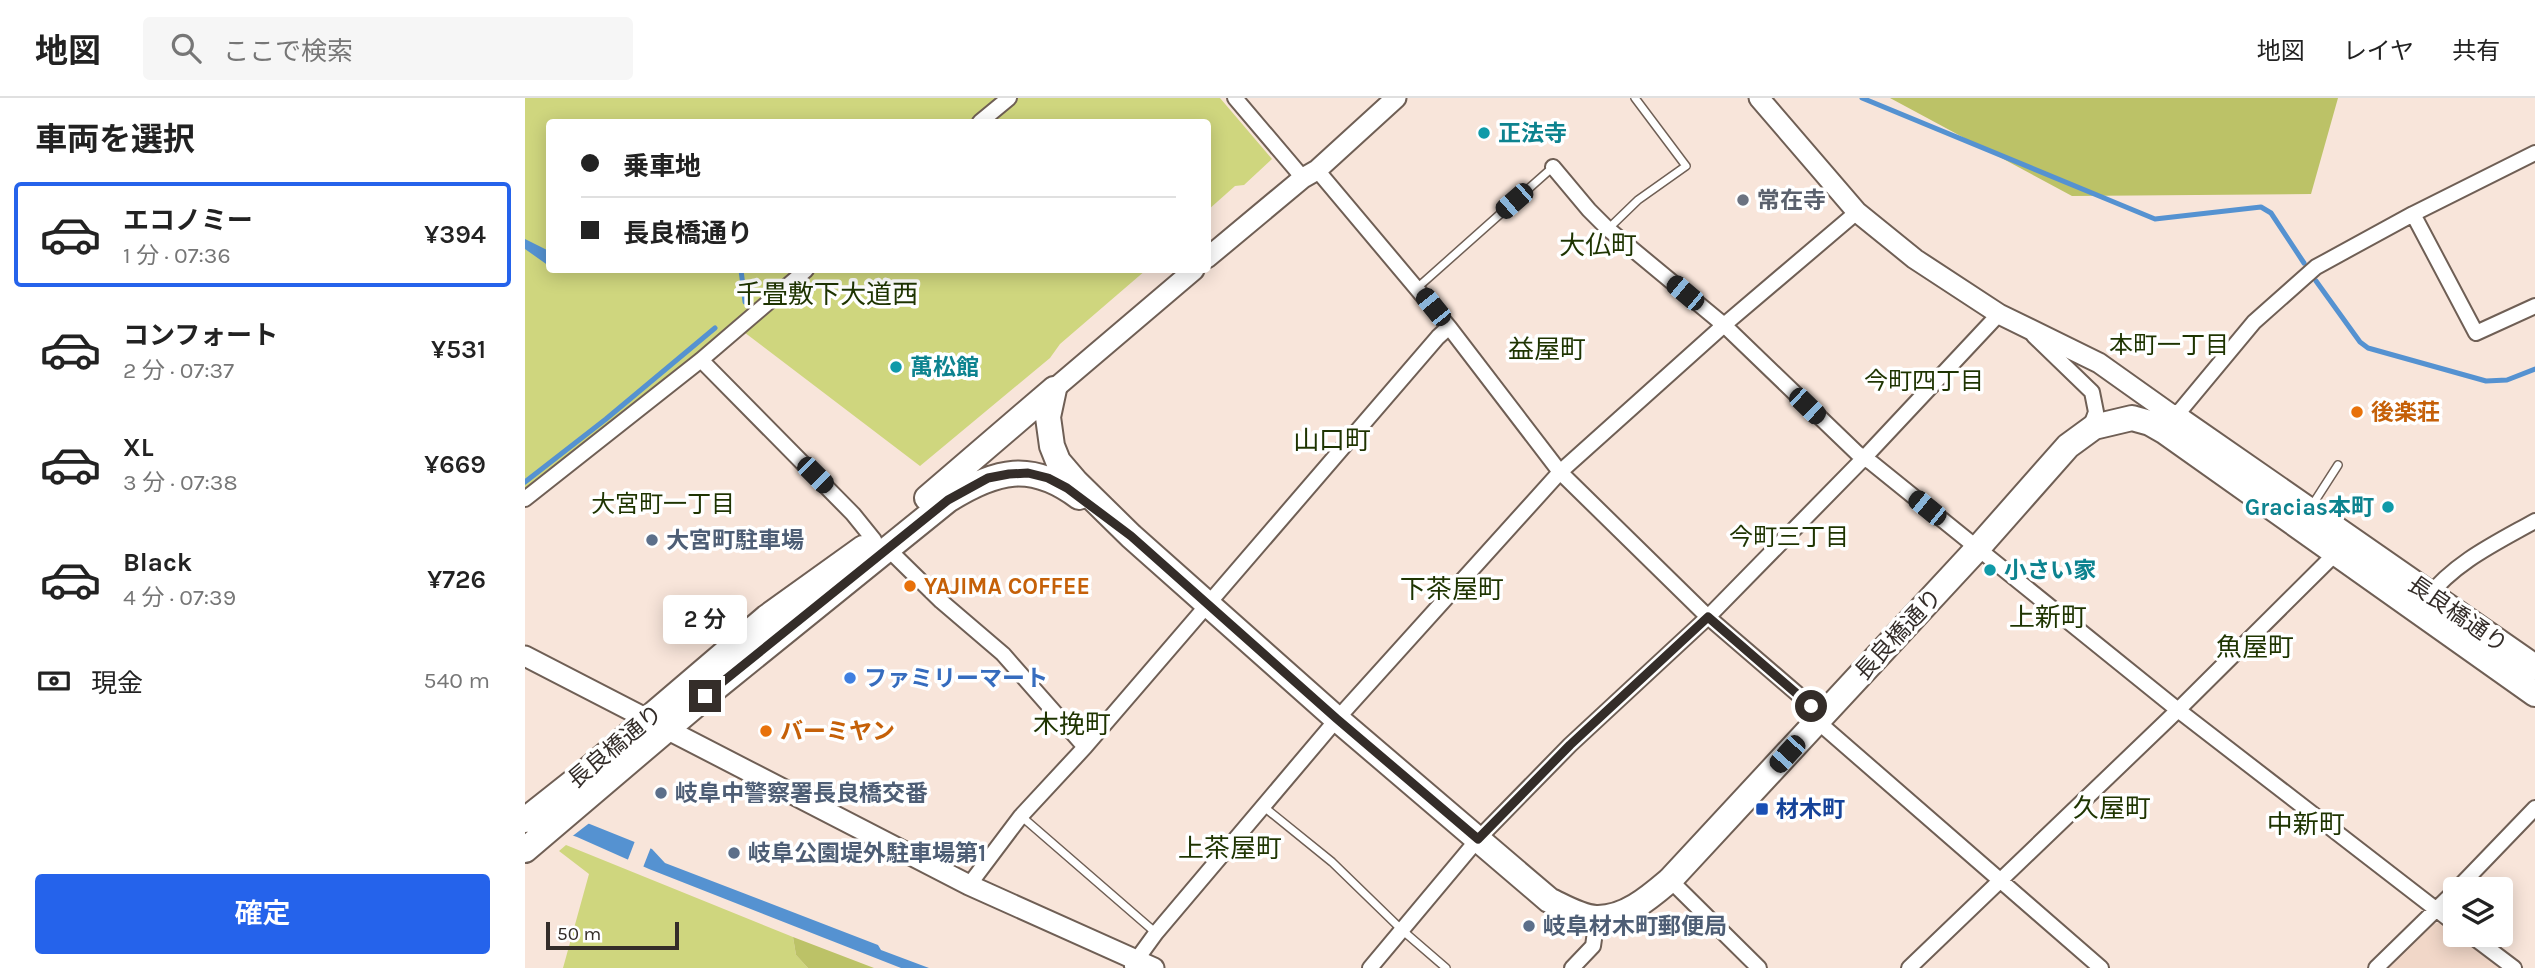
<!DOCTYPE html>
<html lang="ja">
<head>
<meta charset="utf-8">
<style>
  :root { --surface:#fff; --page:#f6f6f6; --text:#222; --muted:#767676; --line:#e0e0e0; --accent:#2563eb }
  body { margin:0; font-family:Karla,"Noto Sans JP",sans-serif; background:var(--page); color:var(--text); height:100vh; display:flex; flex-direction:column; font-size:26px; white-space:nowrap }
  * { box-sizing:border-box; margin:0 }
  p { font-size:23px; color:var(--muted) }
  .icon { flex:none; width:38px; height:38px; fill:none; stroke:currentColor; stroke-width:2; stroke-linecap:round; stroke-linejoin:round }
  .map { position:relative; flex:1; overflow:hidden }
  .details { display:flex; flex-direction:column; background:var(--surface); width:525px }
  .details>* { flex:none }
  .guide { position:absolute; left:21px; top:21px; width:665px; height:154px; border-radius:7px; box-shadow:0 4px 18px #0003; display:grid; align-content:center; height:154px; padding:0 35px; background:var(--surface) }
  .fabs { position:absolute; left:1918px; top:779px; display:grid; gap:14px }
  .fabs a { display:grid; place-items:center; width:70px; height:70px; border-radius:7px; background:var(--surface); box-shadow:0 4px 18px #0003; font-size:35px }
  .scale { position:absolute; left:21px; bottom:18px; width:133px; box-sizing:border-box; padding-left:7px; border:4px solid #342d29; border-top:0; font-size:19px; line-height:24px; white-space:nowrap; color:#342d29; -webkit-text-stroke:5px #fff; paint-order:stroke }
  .end { position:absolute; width:32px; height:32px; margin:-16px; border:9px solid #342d29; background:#fff; box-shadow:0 0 0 4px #fff }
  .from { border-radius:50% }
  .bubble { position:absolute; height:49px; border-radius:7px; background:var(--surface); box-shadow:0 4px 18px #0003; font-size:23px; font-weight:600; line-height:49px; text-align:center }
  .car { position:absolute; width:21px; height:42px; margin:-21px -10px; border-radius:9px; box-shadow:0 0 5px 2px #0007; background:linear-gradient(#222 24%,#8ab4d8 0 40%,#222 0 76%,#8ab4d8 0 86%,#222 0) }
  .guide b { display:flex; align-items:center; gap:24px; height:66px; font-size:26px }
  .guide b+b { border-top:2px solid var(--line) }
  .guide i { width:18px; height:18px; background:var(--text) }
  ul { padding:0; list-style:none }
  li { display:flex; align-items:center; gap:21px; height:105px; margin:0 14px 10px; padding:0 21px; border:4px solid transparent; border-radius:7px }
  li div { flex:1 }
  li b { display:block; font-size:26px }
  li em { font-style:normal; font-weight:600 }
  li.on { border-color:var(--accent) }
  li>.icon { width:63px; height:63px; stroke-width:1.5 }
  h2 { padding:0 35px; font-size:32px; line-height:84px }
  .pay { display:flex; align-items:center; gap:18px; height:77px; padding:0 35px; font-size:26px }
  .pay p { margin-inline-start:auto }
  .cta { display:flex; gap:14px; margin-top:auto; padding:14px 35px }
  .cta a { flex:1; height:80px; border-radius:7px; background:var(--accent); color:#fff; font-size:28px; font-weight:600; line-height:80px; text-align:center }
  header { display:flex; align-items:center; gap:42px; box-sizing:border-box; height:98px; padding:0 35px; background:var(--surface); border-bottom:2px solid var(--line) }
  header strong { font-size:33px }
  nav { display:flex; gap:38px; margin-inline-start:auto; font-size:24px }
  .search { width:490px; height:63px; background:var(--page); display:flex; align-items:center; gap:18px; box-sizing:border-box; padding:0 24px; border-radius:7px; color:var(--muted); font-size:26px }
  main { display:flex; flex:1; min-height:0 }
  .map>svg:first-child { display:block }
</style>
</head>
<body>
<header>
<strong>地図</strong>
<div class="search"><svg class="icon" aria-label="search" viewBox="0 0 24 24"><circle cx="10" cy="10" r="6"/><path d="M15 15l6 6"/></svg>ここで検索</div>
<nav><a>地図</a><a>レイヤ</a><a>共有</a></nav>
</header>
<main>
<section class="details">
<h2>車両を選択</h2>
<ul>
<li class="on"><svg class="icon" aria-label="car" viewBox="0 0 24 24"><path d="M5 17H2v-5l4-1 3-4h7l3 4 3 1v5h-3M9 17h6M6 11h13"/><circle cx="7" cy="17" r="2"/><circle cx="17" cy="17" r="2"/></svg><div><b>エコノミー</b><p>1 分 · 07:36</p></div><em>¥394</em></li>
<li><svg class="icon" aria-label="car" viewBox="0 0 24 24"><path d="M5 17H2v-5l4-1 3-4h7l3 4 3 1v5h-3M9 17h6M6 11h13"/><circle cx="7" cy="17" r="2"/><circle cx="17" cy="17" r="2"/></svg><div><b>コンフォート</b><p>2 分 · 07:37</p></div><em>¥531</em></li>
<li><svg class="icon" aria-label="car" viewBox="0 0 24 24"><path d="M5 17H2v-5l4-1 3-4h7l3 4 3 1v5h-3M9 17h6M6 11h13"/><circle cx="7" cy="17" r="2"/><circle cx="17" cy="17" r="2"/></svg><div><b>XL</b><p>3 分 · 07:38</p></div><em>¥669</em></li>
<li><svg class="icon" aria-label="car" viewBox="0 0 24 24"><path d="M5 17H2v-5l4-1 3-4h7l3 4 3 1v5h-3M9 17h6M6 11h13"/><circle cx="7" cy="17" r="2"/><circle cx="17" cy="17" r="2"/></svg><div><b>Black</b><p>4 分 · 07:39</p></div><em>¥726</em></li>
</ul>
<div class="pay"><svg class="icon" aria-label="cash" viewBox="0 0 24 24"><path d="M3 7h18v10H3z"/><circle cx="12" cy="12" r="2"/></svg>現金<p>540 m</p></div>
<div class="cta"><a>確定</a></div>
</section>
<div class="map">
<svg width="2010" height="870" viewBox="0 0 2010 870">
  <rect width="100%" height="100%" fill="#f8e5da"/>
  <path fill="#f1d7c8" d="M1914 825 1975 870H1860L1906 826Z"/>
  <path fill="#cfd67e" d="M0 0H695L747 61 719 87 710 88 683 112 682 24H24V172H621L535 246 525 260 395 368 211 228 0 400Z
    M41 747 268 839 271 857 283 870H38L64 776 34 753Z"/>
  <path fill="#bcc267" d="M1365 0H1813L1786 96 1547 98Z
    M268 839 349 870H283L271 857Z"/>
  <path fill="#5592d1" d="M0 141 24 153V168L0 151Z
    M0 700 127 751 140 765 353 847 356 852 404 870H376L124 771 52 739 0 721Z"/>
  <path fill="#f8e5da" d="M0 697H1L67 723 45 740 0 724Z
    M110 743 126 749 117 772 102 764Z"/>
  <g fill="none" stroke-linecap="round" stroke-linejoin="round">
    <path stroke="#5592d1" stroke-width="5" d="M1337 0 1630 121 1736 109 1746 115 1779 165
      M216 172 220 204
      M1791 183 1835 244 1843 250 1961 283 1982 282 2010 271
      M0 384 81 321 190 230"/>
    <g stroke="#6f5f55" stroke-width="10">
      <path id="lane" d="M1083 131 1113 102 1161 68 1110 0
        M892 190 1028 69
        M1786 409 1813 367
        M739 709 807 764 877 832 921 870
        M496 718 631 835"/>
    </g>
    <g stroke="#6f5f55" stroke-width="18">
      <path id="street" d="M710 0 778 80
        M455 24 484 0
        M1028 69 1064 112 1083 131 1199 227 1332 355 1347 365 1653 612 1930 826
        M792 72 924 229 1035 374 1183 519 1297 617
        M1888 116 1951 235 2010 208
        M1509 238 1567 294 1571 314 1564 333
        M176 262 328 416 349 442
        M1650 319 1729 224 1791 169 1888 116 2010 55
        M0 401 176 262 281 172
        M362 450 416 503 478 556 560 649
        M1902 500C1930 464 1971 445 2010 423
        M1292 623 1576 870
        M1145 782 1234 870
        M444 787 496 718 560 649 913 239 924 229
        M1932 791 2010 710
        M1944 836 1989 870
        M607 868 631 835 812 621 1035 374 1199 227 1332 114
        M845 870 953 741 1045 647 1183 519 1339 360 1474 216
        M1047 870 1068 848 1072 820
        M1384 870 1653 612 1811 455
        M1851 870 1930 793"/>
    </g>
    <g stroke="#6f5f55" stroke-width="23">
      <path id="secondary" d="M1234 0 1332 114 1390 161 1474 216 1574 265 1650 319
        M682 160 778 80 792 72 871 0
        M529 291 669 172
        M0 558 444 787 629 870"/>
    </g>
    <g stroke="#6f5f55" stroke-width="28">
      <path id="highway" d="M529 291 523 319 527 348 533 363 551 384 606 438 812 621 1024 802C1039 809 1055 819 1071 820 1100 821 1125 799 1145 782L1452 451 1543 348 1569 329 1607 320 1625 325 1639 333 2010 596
        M1639 333 1650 319 2010 569
        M402 400 529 291
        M0 722 57 677 242 519 338 450
        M0 752 193 588 423 402C471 372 506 363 554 399"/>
    </g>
    <use href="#lane" stroke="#fff" stroke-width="7"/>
    <use href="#street" stroke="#fff" stroke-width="14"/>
    <use href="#secondary" stroke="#fff" stroke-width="19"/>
    <use href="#highway" stroke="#fff" stroke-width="24"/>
  </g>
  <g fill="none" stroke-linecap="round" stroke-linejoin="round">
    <path stroke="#342d29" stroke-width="9" d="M180 598 423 402 463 380 484 376 503 375 523 380 542 390 606 438 812 621 953 741 1045 647 1183 519 1286 608"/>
  </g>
  <g fill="#0f9aa8" stroke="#fff" stroke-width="2.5">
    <circle cx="959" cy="35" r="7"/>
    <circle cx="371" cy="269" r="7"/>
    <circle cx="1863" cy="409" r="7"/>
    <circle cx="1465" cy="472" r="7"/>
  </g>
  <circle fill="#6b7280" stroke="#fff" stroke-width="2.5" cx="1218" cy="102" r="7"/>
  <g fill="#e8710a" stroke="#fff" stroke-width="2.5">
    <circle cx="1832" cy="314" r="7"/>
    <circle cx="385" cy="488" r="7"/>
    <circle cx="241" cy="633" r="7"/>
  </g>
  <g fill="#5c6f8a" stroke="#fff" stroke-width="2.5">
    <circle cx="127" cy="442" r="7"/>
    <circle cx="136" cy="695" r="7"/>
    <circle cx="209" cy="755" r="7"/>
    <circle cx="1004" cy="828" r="7"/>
  </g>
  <circle fill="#3f7fe0" stroke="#fff" stroke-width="2.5" cx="325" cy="580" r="7"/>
  <rect fill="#1a4fb4" stroke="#fff" stroke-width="2.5" x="1230" y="704" width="14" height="14" rx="3.5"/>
  <g text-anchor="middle" stroke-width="7" stroke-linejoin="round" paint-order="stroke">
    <g font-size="23" font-weight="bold" fill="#0d838f" stroke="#fff" text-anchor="start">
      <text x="973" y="43">正法寺</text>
      <text x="385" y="277">萬松館</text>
      <text x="1849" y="417" text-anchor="end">Gracias本町</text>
      <text x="1479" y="480">小さい家</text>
    </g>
    <g font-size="23" font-weight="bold" fill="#5b616d" stroke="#fff" text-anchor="start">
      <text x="1232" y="110">常在寺</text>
    </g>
    <g font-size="23" font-weight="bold" fill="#c56008" stroke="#fff" text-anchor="start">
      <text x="1846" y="322">後楽荘</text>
      <text x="399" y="496">YAJIMA COFFEE</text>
      <text x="255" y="641">バーミヤン</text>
    </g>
    <g font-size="23" font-weight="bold" fill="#4e5e75" stroke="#fff" text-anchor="start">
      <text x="141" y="450">大宮町駐車場</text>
      <text x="150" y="703">岐阜中警察署長良橋交番</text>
      <text x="223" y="763">岐阜公園堤外駐車場第1</text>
      <text x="1018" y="836">岐阜材木町郵便局</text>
    </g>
    <g font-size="23" fill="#342d29" stroke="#fff">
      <text transform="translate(1933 516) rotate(35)" y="8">長良橋通り</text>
      <text transform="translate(1373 536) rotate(-47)" y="8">長良橋通り</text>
      <text transform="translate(90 648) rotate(-40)" y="8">長良橋通り</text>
    </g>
    <g font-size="23" font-weight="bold" fill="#366cbe" stroke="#fff" text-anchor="start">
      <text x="339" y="588">ファミリーマート</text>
    </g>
    <g font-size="23" font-weight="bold" fill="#164399" stroke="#fff" text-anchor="start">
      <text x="1251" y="719">材木町</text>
    </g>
    <g font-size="24" fill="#1e3401" stroke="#fff">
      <text x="1644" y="255">本町一丁目</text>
      <text x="1399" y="291">今町四丁目</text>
      <text x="138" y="414">大宮町一丁目</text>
      <text x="1264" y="447">今町三丁目</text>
    </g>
    <g font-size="26" fill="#1e3401" stroke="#fff">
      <text x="1073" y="156">大仏町</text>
      <text x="302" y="205">千畳敷下大道西</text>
      <text x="1022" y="260">益屋町</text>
      <text x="807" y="351">山口町</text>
      <text x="927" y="500">下茶屋町</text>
      <text x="1523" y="528">上新町</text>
      <text x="1730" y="558">魚屋町</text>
      <text x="547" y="635">木挽町</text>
      <text x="1587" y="719">久屋町</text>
      <text x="1781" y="735">中新町</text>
      <text x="705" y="759">上茶屋町</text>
    </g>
  </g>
</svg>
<div class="fabs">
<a><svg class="icon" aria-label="layers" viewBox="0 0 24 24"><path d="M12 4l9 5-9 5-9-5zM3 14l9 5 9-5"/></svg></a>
</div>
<div class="scale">50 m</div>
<i class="end from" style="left:1286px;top:608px"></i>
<i class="end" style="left:180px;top:598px"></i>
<div class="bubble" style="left:138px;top:497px;width:84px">2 分</div>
<i class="car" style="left:989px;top:103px;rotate:229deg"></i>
<i class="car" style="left:1160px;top:195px;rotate:310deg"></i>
<i class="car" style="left:908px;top:209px;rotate:321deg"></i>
<i class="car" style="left:1282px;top:308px;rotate:134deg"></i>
<i class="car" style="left:290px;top:377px;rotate:135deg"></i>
<i class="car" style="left:1402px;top:410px;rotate:309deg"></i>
<i class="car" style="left:1262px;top:656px;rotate:222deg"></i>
<div class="guide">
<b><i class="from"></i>乗車地</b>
<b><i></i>長良橋通り</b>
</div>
</div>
</main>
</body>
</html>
